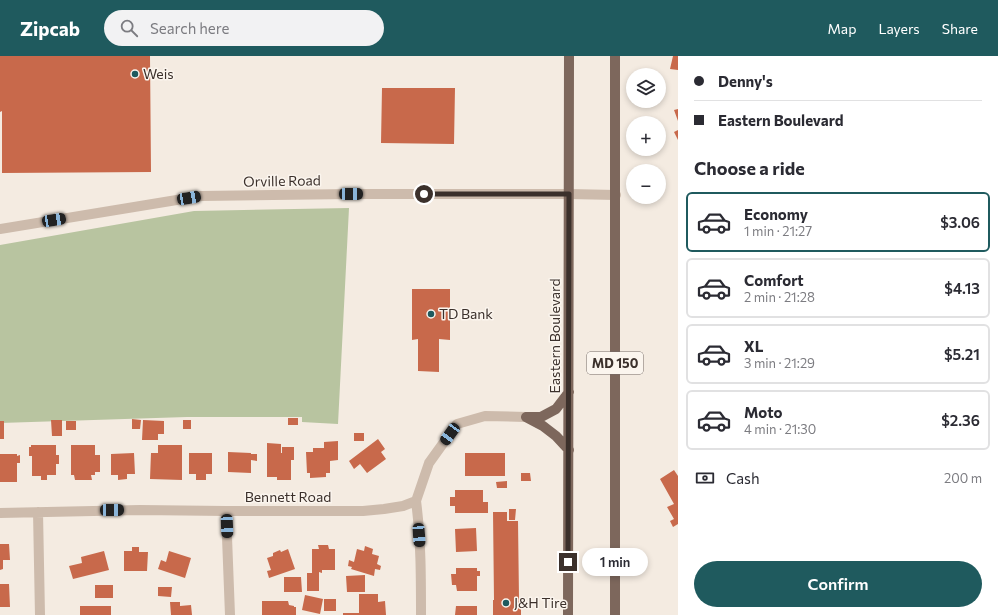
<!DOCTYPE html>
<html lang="en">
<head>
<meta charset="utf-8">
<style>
  :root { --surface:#fff; --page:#f2f2f3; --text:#2b2b33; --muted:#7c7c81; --line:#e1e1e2; --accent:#1f5a5e }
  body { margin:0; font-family:Commissioner,sans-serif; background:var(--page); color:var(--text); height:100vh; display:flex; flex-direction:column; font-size:15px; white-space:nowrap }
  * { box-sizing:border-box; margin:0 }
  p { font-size:13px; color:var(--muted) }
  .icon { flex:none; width:22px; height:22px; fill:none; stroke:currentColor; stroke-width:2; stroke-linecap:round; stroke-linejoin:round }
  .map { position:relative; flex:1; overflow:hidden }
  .details { display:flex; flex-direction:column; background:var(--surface); width:320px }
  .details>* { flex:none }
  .hud { display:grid; align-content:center; height:88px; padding:0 16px; background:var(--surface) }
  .buttons { position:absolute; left:626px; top:12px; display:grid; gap:8px }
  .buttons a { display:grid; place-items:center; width:40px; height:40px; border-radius:50%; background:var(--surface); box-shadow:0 2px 6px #0003; font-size:20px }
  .end { position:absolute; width:18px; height:18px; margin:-9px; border:5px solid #3b302b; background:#fff; box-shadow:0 0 0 2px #fff }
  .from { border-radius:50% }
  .bubble { position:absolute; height:28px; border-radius:14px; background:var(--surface); box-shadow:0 2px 6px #0003; font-size:13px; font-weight:600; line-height:28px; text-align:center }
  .car { position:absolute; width:12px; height:24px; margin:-12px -6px; border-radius:5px; box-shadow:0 0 3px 1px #0007; background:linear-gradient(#222 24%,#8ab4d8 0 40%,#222 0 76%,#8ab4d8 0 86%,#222 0) }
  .hud b { display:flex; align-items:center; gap:14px; height:38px; font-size:15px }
  .hud b+b { border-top:1px solid var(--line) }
  .hud i { width:10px; height:10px; background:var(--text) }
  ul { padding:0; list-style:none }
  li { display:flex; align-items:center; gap:12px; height:60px; margin:0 8px 6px; padding:0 8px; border:2px solid var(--line); border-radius:6px }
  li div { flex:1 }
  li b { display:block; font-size:15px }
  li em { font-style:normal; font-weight:600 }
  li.selected { border-color:var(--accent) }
  li>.icon { width:36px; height:36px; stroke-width:1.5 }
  h2 { padding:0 16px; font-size:18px; line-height:48px }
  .pay { display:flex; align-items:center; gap:10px; height:44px; padding:0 16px; font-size:15px }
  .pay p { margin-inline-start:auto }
  .primary-button { display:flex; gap:8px; margin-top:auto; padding:8px 16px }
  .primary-button a { flex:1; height:46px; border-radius:24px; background:var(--accent); color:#fff; font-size:16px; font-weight:600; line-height:46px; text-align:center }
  header { display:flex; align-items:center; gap:24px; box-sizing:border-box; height:56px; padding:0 20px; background:var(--accent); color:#fff }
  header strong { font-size:19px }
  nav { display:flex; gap:22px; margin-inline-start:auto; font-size:14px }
  .search { width:280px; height:36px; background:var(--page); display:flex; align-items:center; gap:10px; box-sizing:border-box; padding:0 14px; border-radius:22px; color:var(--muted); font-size:15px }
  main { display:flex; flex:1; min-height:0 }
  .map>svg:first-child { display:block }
</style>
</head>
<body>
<header>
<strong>Zipcab</strong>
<div class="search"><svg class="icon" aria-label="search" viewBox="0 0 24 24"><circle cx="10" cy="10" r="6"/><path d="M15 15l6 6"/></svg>Search here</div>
<nav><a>Map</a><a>Layers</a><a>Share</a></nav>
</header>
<main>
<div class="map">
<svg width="678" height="559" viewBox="0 0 678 559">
  <rect width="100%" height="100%" fill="#f4ebe1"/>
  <path fill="#b8c4a0" d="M349 152 338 368 302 366V361H187L0 367V189L194 155Z"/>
  <path fill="#c8694b" d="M0 0H150L151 116 2 117V55L0 56Z
    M673 0H678V14L670 13Z
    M382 32H455L454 88 381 87Z
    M678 53V65L674 54Z
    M678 74V84L674 76Z
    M412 233H450V284L439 283V316L418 315V283L412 284Z
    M288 362H298V369H288Z
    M132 363 141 364 140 373H132Z
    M51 364H62V380H52Z
    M143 364 164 365V378H158V384H142Z
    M183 364H191V373H183Z
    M0 365H4V383H0Z
    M66 365H76V374H66Z
    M354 377H364V385H354Z
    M378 383 385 393 381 396 386 403 367 417 360 408 354 413 349 405Z
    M338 385V404L330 405V417H326V421L310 422V417H307L306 396H313V392H324V386Z
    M267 387 281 388V397H282V391H294V404H291V424H277V421H267Z
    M31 389H56V399H59V408H56V419H47V424H41V420H32V400H29V391H31Z
    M71 389H95V399H100V416H95V419H91L92 424H75L74 419H71Z
    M158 389H182V424L150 423 151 397H158Z
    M228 396 251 397V398H257V405L251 404V417L228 416Z
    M134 397 135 418H127V423L118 424V419H111V398Z
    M189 397H212V418H206V424H196V418H189Z
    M465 397H505V420H465Z
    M0 398H17V400L20 399V407H17V426H0Z
    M674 414 678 420V468L673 471 670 465 674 463 667 451 674 448 660 423Z
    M521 417H530L531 425H521Z
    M507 425V432H497L496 426Z
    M455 434H483V446H488V457H455V450H450V441H455Z
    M509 453H516L515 464H509Z
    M493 456H507V465H518L519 543H521V559H493V544H494Z
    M476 472 477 495 456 496 455 473Z
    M0 488H9L10 504H3V513L0 514Z
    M318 489H328L329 493H335V514H322V517L319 516V535H307V517H312V493H319Z
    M365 490 373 493 372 498 379 500 377 508 381 510 380 514 375 513 374 520 351 513 352 511 348 510 349 504 354 506 357 493 364 495Z
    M132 491H139V496H148L147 515H124V495H132Z
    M288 493 295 513 269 522 267 515 271 514 267 502 273 500V497L280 494 281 496Z
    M104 495 109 514 73 523 69 510 82 507 81 501Z
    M169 495 191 502 185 522 158 513 161 504 166 506Z
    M456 512H477V515H480V520H477V535H457L456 529H452L451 518H456Z
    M365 519V536H347L346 520Z
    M284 521H301L302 536H284Z
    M0 528H9L10 551H0Z
    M95 529H113V542H95Z
    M158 531H172L171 541 158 540Z
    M359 538H378V546L385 545 386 559H343V557H359Z
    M305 539 323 543 320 558 302 554Z
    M324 543H336V555H324Z
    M262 545H288L289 549 294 550V551H296V559H262Z
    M170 546H180V550L191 549 192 559H171Z
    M80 550H111V559H80Z
    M456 550H477V559H455Z"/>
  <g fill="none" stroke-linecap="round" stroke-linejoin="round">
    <path stroke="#cdbbac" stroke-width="10" d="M0 173 201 140 351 138H569L616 139
      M416 445C421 483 421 521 421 559
      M226 455 230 559
      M38 456 40 559
      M0 457 140 454 226 455H363L384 453 403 450 416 445 429 407 457 368 485 360 526 361"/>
    <path stroke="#7d675c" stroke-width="10" d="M526 361 543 370 556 380 569 394
      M527 361H541L556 353 569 336
      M568 559 569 0
      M615 559V0"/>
  </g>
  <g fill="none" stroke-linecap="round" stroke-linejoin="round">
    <path stroke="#3b302b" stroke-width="5" d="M424 138H569L568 506"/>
  </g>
  <g fill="#1f5a5e" stroke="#fbf5ee" stroke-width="1.5">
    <circle cx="135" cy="18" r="4"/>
    <circle cx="431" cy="258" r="4"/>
    <circle cx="506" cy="547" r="4"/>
  </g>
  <g text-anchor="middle" stroke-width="3" stroke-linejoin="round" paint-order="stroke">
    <rect fill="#fbf5ee" stroke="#756b66" stroke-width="1" x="587" y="296" width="56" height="22" rx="3"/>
    <g font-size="13" font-weight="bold" fill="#3b302b">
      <text x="615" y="312">MD 150</text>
    </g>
    <g font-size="14" fill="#3b302b" stroke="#fbf5ee" text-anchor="start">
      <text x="143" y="23">Weis</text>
      <text x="439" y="263">TD Bank</text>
      <text x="514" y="552">J&amp;H Tire</text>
    </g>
    <g font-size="14" fill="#3b302b" stroke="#fbf5ee">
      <text transform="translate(282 125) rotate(-1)" y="5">Orville Road</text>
      <text transform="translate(555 280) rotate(-90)" y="5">Eastern Boulevard</text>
      <text x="288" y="446">Bennett Road</text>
    </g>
  </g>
</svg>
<div class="buttons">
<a><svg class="icon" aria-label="layers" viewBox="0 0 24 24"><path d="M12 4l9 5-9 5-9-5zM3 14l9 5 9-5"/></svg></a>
<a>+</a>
<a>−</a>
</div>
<i class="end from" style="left:424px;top:138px"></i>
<i class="end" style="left:568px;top:506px"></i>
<div class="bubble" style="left:582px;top:492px;width:66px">1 min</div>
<i class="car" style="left:351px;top:138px;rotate:90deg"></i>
<i class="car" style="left:189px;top:142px;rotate:80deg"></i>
<i class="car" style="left:54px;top:164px;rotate:81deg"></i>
<i class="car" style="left:450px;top:378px;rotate:216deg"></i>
<i class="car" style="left:112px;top:454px;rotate:89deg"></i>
<i class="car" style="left:227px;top:470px;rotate:178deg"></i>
<i class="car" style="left:419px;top:479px;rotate:176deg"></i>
</div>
<section class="details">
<div class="hud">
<b><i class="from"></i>Denny's</b>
<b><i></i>Eastern Boulevard</b>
</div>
<h2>Choose a ride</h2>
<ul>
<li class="selected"><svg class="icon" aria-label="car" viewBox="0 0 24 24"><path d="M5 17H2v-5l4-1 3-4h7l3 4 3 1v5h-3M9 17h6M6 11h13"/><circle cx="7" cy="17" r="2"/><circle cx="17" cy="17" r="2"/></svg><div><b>Economy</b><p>1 min · 21:27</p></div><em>$3.06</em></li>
<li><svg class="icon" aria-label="car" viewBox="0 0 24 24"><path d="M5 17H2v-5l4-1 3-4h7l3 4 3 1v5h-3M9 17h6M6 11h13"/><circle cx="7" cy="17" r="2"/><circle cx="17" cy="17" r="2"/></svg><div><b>Comfort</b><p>2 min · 21:28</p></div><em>$4.13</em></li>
<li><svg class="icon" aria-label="car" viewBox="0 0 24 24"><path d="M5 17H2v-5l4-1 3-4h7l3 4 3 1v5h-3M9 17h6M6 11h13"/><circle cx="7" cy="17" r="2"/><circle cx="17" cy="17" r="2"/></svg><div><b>XL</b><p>3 min · 21:29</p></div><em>$5.21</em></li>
<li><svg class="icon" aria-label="car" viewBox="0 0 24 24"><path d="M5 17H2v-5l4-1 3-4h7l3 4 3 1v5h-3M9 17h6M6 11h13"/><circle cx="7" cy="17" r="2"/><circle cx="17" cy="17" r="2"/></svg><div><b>Moto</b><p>4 min · 21:30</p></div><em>$2.36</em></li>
</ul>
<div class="pay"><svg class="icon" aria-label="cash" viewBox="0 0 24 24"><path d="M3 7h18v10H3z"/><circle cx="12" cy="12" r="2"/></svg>Cash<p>200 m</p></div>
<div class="primary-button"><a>Confirm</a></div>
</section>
</main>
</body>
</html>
